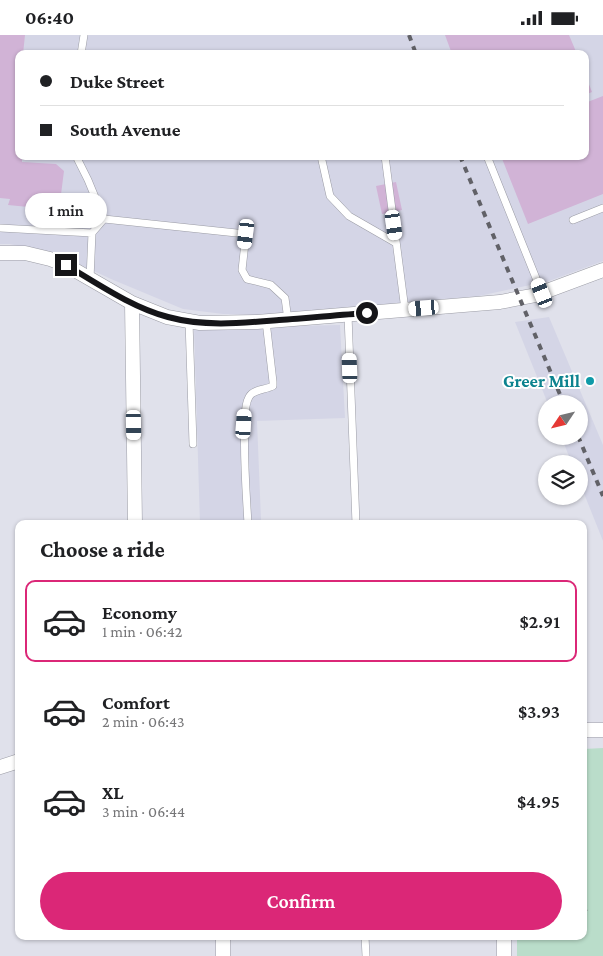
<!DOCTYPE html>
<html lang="en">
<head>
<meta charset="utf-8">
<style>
  :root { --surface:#fff; --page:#f2f2f2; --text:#202124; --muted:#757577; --line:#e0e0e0; --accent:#db2777 }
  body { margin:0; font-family:"Crimson Pro",serif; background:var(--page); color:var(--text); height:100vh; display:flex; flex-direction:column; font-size:19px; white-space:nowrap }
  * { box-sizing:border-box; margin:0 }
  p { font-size:16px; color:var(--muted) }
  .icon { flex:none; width:28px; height:28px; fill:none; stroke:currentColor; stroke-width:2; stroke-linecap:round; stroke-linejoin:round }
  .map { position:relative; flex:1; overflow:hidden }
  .panel { position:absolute; left:15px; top:485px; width:572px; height:420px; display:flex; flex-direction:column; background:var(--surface); border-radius:10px; box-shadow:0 1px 4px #0004 }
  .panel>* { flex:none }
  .hud { position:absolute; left:15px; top:15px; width:574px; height:110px; border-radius:10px; box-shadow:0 1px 4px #0004; display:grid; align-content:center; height:110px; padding:0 25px; background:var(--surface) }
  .needle { width:32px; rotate:235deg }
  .fabs { position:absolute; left:538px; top:360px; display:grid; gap:10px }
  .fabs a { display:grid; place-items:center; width:50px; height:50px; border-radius:50%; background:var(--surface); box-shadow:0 1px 4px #0004; font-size:25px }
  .end { position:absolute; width:22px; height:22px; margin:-11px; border:6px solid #151518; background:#fff; box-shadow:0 0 0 2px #fff }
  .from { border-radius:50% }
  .bubble { position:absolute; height:35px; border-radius:18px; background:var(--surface); box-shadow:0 1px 4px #0004; font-size:16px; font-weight:600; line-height:35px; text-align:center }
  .car { position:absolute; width:15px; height:30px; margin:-15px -8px; border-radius:6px; box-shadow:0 0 4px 1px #0007; background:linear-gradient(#fff 24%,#345 0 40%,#fff 0 76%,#345 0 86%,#fff 0) }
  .hud b { display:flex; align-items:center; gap:18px; height:48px; font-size:19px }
  .hud b+b { border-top:1px solid var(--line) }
  .hud i { width:12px; height:12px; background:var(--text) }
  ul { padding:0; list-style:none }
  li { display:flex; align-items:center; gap:15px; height:82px; margin:0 10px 8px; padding:0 15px; border:2px solid transparent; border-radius:10px }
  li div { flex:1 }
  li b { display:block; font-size:19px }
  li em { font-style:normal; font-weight:600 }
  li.current { border-color:var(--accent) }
  li>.icon { width:45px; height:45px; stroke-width:1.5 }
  h2 { padding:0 25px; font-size:22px; line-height:60px }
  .action { display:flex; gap:10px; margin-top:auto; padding:10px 25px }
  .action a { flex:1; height:58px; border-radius:30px; background:var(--accent); color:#fff; font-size:20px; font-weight:600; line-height:58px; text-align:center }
  .status { display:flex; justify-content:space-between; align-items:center; height:35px; padding:0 25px; background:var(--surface); direction:ltr }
  .status svg { height:14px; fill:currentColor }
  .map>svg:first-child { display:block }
</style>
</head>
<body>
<div class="status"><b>06:40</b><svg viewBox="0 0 49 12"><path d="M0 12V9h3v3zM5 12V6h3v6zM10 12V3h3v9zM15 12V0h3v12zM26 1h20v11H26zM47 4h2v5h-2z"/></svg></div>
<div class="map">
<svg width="603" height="921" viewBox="0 0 603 921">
  <rect width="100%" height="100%" fill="#e0e1eb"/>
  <path fill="#d4d5e6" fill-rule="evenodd" d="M0 0H603V226L549 246 479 261 269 280 223 279 183 274 111 244 66 223 10 209H0ZM19 19H585V121H19Z
    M549 282 603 410V506L579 446V429H572L561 401H579V369H548L515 287Z
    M340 290 345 383 257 386 261 485H278V489H200L194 293Z"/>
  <path fill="#baddca" d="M603 713V921H517V901H584V714Z"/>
  <path fill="#d1b3d6" d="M0 0H25L23 19H19V121H22V127L56 129 64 136 59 175 8 170 10 164 0 163Z
    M445 0H569L577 19H452Z
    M585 39 592 57 585 60Z
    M603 61V159L528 189 501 121H585V68Z
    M396 147 402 175 382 179 376 151Z"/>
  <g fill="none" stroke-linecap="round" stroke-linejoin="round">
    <g stroke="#9b9ca5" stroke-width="8">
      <path id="lane" d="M81 19 84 0
        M76 121 88 145 104 184
        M321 121 330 161 349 181 396 208
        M385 121 405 275
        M487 121 542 258
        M573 185 603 173
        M0 193 92 198
        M90 244 92 198 104 184 246 199 242 235 247 244 271 250 285 263 288 285
        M348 280 356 489
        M189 286 193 409
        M248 489C246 454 243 419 245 385 245 378 245 369 249 362 253 354 265 355 273 351V347L266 286
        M365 901 366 921"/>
    </g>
    <g stroke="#9b9ca5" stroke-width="15">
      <path id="street" d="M0 218H25L50 224 66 230 132 268 167 282 200 288 257 287 500 267 536 260 603 235
        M132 268 135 489
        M584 695H603
        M0 732 19 726
        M223 901V921
        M504 901V921"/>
    </g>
    <path stroke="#82838a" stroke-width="2.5" stroke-dasharray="1 4" stroke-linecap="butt" d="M584 865C587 871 587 879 584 886"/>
    <use href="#lane" stroke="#fff" stroke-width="7"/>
    <use href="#street" stroke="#fff" stroke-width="14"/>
    <path stroke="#616167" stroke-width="4" stroke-dasharray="6 6" stroke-linecap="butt" d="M409 0 416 19
      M460 121 564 369
      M578 401 603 461"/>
  </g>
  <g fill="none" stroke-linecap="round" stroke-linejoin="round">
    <path stroke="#151518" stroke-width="6" d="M66 230C98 249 133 273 168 282 204 292 243 288 279 285 308 283 338 280 367 278"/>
  </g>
  <circle fill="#0f9aa8" stroke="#fff" stroke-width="2" cx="590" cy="346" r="5"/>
  <g text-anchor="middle" stroke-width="4" stroke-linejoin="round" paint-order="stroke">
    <g font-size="18" font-weight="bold" fill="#0d838f" stroke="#fff" text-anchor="end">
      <text x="580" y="352">Greer Mill</text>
    </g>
  </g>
</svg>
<div class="fabs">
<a><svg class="needle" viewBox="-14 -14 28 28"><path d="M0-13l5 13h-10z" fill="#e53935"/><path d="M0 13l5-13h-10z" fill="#757577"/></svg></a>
<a><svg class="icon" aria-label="layers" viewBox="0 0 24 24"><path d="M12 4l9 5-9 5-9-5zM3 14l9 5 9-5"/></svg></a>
</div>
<i class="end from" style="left:367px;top:278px"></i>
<i class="end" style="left:66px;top:230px"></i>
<div class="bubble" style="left:25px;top:158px;width:82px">1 min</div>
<i class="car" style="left:394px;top:190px;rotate:172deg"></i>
<i class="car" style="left:246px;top:199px;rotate:187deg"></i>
<i class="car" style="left:542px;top:258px;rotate:338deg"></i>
<i class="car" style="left:424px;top:273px;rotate:265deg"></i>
<i class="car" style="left:350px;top:333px;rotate:358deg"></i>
<i class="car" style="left:244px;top:389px;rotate:4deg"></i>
<i class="car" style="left:134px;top:390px;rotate:179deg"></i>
<div class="hud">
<b><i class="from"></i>Duke Street</b>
<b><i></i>South Avenue</b>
</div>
<section class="panel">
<h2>Choose a ride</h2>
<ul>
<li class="current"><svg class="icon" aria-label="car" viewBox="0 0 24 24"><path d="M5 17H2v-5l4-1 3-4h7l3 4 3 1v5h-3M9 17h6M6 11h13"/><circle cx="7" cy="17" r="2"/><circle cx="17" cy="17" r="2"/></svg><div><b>Economy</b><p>1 min · 06:42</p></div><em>$2.91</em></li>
<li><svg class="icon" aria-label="car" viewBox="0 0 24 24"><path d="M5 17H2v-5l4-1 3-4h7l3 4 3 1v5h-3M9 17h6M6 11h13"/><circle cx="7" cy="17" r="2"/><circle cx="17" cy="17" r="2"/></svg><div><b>Comfort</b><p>2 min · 06:43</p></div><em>$3.93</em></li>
<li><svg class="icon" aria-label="car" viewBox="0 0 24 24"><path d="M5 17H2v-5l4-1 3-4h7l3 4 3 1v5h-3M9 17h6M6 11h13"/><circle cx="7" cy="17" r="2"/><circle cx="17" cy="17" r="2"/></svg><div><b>XL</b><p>3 min · 06:44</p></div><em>$4.95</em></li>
</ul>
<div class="action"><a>Confirm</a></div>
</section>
</div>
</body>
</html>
